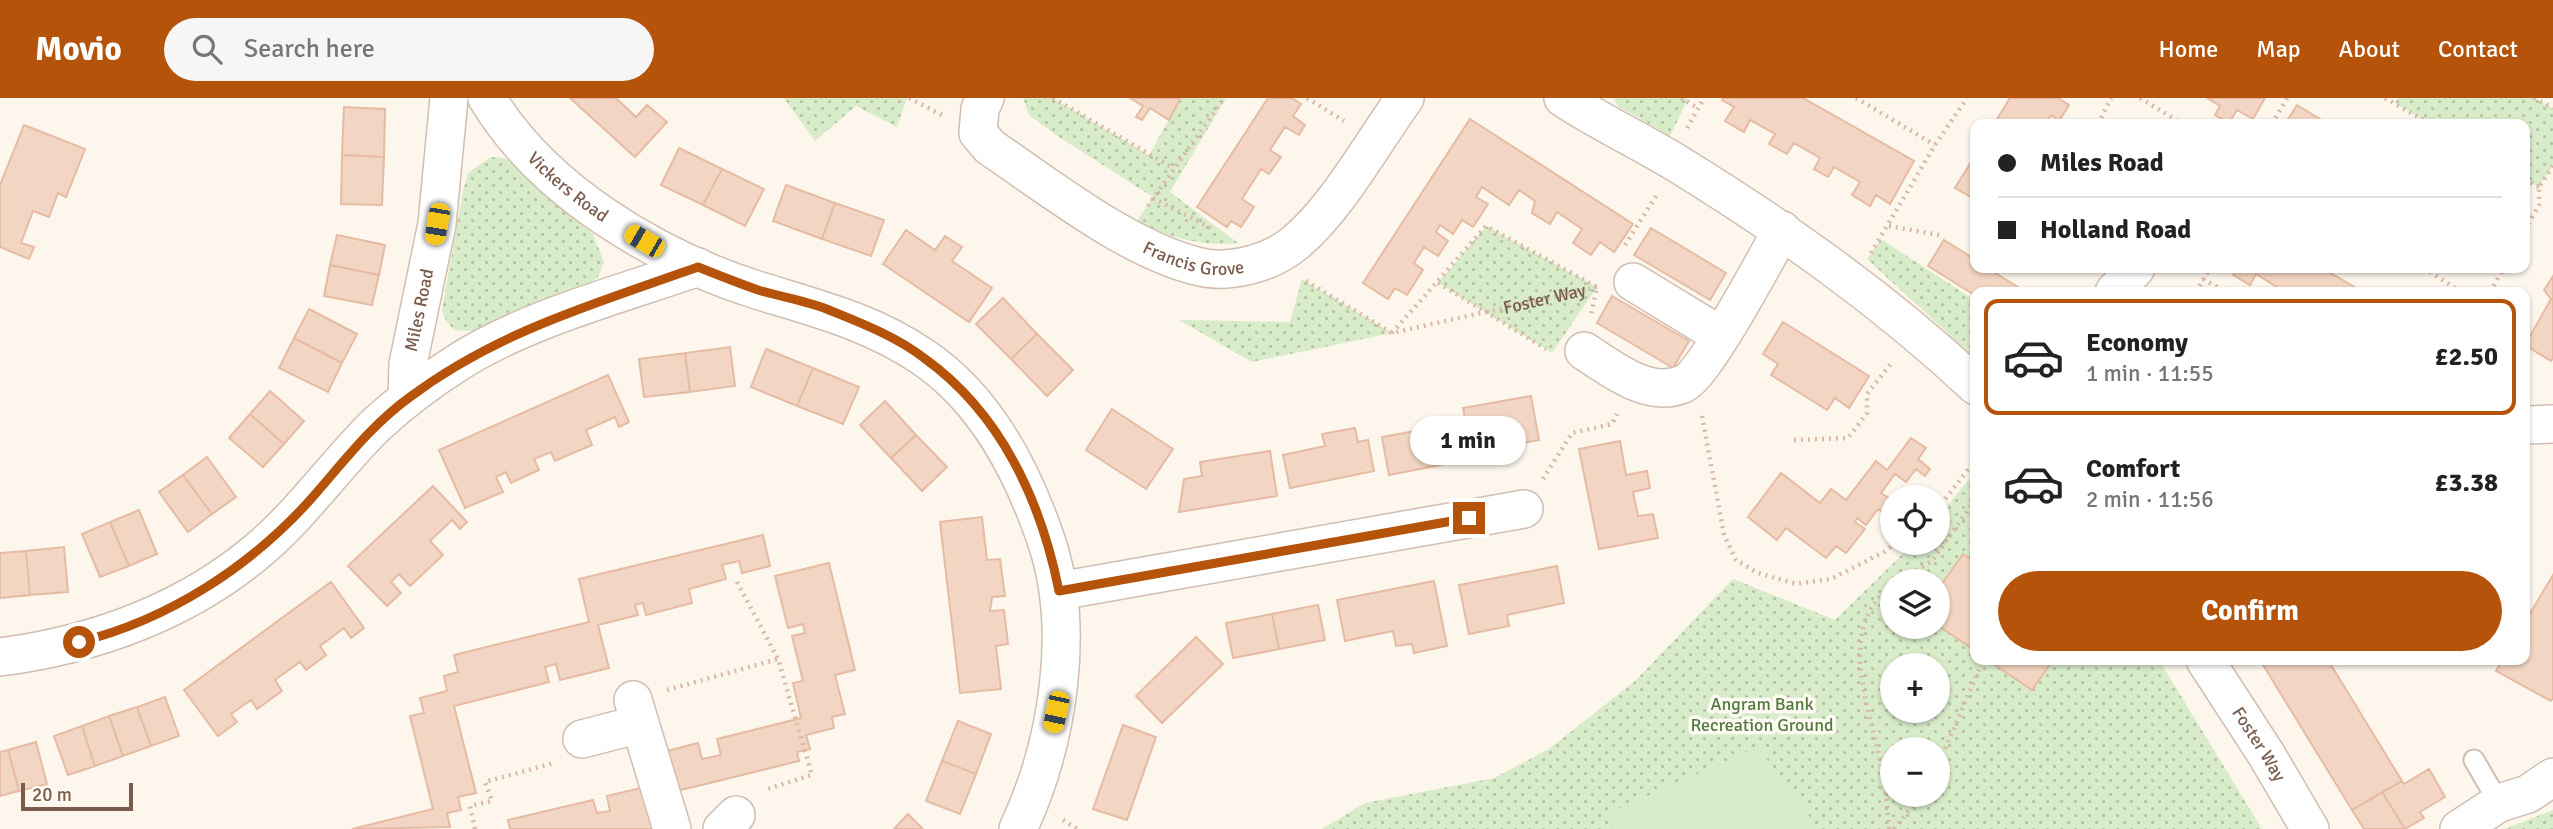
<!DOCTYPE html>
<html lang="en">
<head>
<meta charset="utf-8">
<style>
  :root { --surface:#fff; --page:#f6f6f6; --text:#222; --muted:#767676; --line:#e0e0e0; --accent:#b45309 }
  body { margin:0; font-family:Signika,sans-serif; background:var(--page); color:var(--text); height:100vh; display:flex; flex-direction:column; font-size:26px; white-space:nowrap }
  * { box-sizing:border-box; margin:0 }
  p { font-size:23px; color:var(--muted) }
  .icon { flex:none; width:38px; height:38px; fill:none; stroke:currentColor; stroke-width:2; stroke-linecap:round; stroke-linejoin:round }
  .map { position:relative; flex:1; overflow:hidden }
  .side { position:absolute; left:1970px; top:189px; width:560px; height:378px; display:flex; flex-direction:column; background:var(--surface); border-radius:14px; box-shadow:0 2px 5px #0004 }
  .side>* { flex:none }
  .top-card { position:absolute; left:1970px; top:21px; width:560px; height:154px; border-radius:14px; box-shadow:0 2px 5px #0004; display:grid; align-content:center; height:154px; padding:0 28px; background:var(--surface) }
  .fabs { position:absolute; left:1880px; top:387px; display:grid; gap:14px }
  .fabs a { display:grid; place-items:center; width:70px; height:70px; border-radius:50%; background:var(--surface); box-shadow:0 2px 5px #0004; font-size:35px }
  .scale { position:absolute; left:21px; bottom:18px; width:112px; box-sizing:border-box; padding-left:7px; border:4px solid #7a5c4d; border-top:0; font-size:19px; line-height:24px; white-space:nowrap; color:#7a5c4d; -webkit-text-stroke:5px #fffaf3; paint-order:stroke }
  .end { position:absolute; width:32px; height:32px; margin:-16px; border:9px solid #b45309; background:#fff; box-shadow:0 0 0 4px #fff }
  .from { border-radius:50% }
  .bubble { position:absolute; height:49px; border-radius:24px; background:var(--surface); box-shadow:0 2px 5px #0004; font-size:23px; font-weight:700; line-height:49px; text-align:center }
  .car { position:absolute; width:21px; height:42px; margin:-21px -10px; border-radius:9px; box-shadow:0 0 5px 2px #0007; background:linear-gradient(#f5c518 24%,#345 0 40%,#f5c518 0 76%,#345 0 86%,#f5c518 0) }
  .top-card b { display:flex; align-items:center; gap:24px; height:66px; font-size:26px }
  .top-card b+b { border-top:2px solid var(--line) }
  .top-card i { width:18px; height:18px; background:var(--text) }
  ul { padding:12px 0 0; list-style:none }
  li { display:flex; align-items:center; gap:21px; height:116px; margin:0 14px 10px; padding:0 14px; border:4px solid transparent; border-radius:14px }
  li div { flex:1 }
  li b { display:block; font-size:26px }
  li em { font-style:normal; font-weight:700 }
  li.selected { border-color:var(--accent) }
  li>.icon { width:63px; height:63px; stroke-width:1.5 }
  .action { display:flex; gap:14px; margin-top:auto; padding:14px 28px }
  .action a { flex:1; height:80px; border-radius:42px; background:var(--accent); color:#fff; font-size:28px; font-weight:700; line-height:80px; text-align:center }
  header { display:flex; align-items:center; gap:42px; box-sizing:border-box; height:98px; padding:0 35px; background:var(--accent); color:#fff }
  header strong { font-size:33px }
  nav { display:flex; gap:38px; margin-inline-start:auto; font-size:24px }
  .search { width:490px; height:63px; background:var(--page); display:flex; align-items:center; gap:18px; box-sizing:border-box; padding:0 24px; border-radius:38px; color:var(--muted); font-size:26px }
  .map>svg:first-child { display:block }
</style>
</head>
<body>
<header>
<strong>Movio</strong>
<div class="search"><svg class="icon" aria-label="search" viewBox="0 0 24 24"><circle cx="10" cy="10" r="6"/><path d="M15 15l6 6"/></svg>Search here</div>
<nav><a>Home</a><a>Map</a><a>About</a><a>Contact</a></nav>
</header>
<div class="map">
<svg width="2553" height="731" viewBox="0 0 2553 731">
  <defs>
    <pattern id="green-dots" width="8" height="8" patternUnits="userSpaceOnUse" patternTransform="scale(1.75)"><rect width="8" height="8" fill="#d8ecc9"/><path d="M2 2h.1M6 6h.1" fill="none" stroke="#b4c2a5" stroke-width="1.8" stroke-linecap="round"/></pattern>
  </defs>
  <rect width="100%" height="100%" fill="#fdf6ec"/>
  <path fill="url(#green-dots)" fill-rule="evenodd" d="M784 0H907L897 29 856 8 815 43Z
    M1023 0H1053L1149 57 1181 0H1226L1170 94 1238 145C1202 149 1170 140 1137 123L1153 99 1056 37 1029 17Z
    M1614 0H1685L1688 1 1670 38 1618 8Z
    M2398 0H2534L2553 10V68L2539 89 2525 81V26H2430L2395 5Z
    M491 59 504 60 521 70 593 136 604 164 598 179 588 188 472 233 454 232 446 223 442 212 463 93 468 75Z
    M1486 128 1597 189 1552 255 1438 185Z
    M1881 141 1976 203V261L1867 161Z
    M1302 181 1392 235 1252 264 1179 222 1290 224Z
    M1976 372V562H2159L2262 731H1322L1365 705 1494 680 1549 651 1635 583 1733 481 1835 522 1914 445 1937 444V421ZM1892 483H1937V528H1892ZM1892 567H1937V612H1892ZM1892 651H1937V696H1892Z
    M2553 712V731H2504Z"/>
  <path fill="#d8ecc9" d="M1758 649 1819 731H1613L1605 717Z"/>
  <path fill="#f3d5c3" stroke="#e6bba3" stroke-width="2" d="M570 0H616L636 19 647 7 667 24 635 59Z
    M1130 0H1178L1180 1 1169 22 1150 10 1142 22 1136 19 1143 8Z
    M1268 0H1292L1301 6 1293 18 1305 27 1299 37 1285 29 1270 52 1281 59 1269 76 1261 71 1242 101 1254 109 1241 129 1231 123 1227 129 1197 109Z
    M1723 0H1803L1914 63 1890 106 1876 97 1870 108 1852 97 1860 84 1834 69 1828 79 1814 71 1820 60 1794 45 1787 56 1769 46 1775 36 1750 22 1744 34 1725 23 1734 9 1722 2Z
    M2010 0H2058L2069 7 2059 23 2051 17 2045 26H1994Z
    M2207 0H2265L2253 21 2237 12 2229 25 2215 17 2220 8Z
    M2297 7 2328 26H2285Z
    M344 9 385 11 384 59 342 57Z
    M1470 21 1633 126 1614 154 1600 144 1591 157 1573 145 1582 131 1557 114 1550 126 1532 115 1535 103 1519 92 1509 107 1482 89 1476 99 1488 106 1473 129 1462 122 1453 136 1440 127 1436 134 1448 143 1438 158 1424 149 1414 165 1423 172 1407 197 1395 190 1388 201 1363 185Z
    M24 27 85 51 66 99 58 95 49 119 33 113 21 145 34 149 29 161 0 149V87Z
    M679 50 722 71 703 107 661 87Z
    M1976 56V102L1955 90Z
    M342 57 384 59 382 107 341 106Z
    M722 71 764 91 745 128 703 107Z
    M786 87 835 105 822 141 773 123Z
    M835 105 884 122 871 158 822 141Z
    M1651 130 1726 175 1710 202 1634 157Z
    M906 132 935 152 945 138 962 149 952 163 992 190 969 224 883 166Z
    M337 137 385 147 379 177 330 167Z
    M1944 142 1976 162V170H1987L2026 194H1976V198L1928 168Z
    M330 167 379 177 372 207 324 198Z
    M2238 170H2322L2363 194H2278L2280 191 2256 176 2250 187 2233 177Z
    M2553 178V260L2551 263 2525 247 2551 201 2544 192Z
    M1612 198 1689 243 1673 270 1597 225Z
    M1003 200 1037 236 1011 261 976 226Z
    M309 211 357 236 342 265 294 240Z
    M1783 224 1869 278 1849 310 1835 300 1827 312 1771 277 1778 266 1763 256Z
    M1037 236 1073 272 1047 298 1011 261Z
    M294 240 342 265 328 294 279 270Z
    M730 249 735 288 690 294 685 255Z
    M766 251 813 270 797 308 751 289Z
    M685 255 690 294 644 299 639 261Z
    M813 270 859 289 843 326 797 308Z
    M608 277 629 324 619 329 615 319 586 332 592 347 555 363 551 354 534 361 539 372 511 385 506 374 496 379 503 394 465 410 439 352Z
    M270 293 304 323 284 346 250 316Z
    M1531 298 1539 342 1471 354 1463 310Z
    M885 303 916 337 891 360 860 327Z
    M1112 311 1173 351 1146 391 1086 352Z
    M250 316 284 346 263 369 229 340Z
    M1454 326 1461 363 1389 377 1382 339Z
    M1355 330 1358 344 1368 342 1374 373 1290 390 1283 357 1325 348 1322 336Z
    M916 337 947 369 922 393 891 360Z
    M1911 340 1926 350 1918 361 1930 371 1925 378 1916 371 1906 384 1895 376 1881 395 1892 402V410L1886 417 1878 411 1866 427 1857 420 1855 424 1865 431 1846 455 1836 448 1826 460 1786 430 1777 442 1748 419 1781 375 1820 405 1831 391 1846 402 1876 363 1887 372Z
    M1620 343 1626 377 1647 373 1650 390 1633 394 1638 418 1653 416 1658 440 1599 451 1579 351Z
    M1270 353 1277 398 1179 414 1184 381 1202 378 1200 364Z
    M207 359 236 399 212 416 183 377Z
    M183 377 212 416 188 434 159 394Z
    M433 388 467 424 460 431 452 422 430 443 443 457 410 488 399 476 391 484 401 495 387 508 348 468Z
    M139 412 157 456 129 468 110 424Z
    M982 419 987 462 1000 461 1005 498 992 499 990 513 1004 512 1008 546 996 548 1001 591 960 595 940 424Z
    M110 424 129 468 100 479 82 436Z
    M763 437 770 468 742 475 739 463 722 467 726 481 689 491 692 505 646 517 643 505 635 507 638 517 598 527 609 570 560 582 556 566 545 569 549 584 454 608 476 695 458 699 461 712 447 715 450 729 352 731 433 711 410 618 424 615 420 600 447 593 444 578 458 574 454 557 589 524 579 481Z
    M64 449 68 494 30 497 26 453Z
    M26 453 30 497 0 500V455Z
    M1963 456 1976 465V553L1937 527V493Z
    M829 465 855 572 835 577 845 616 832 619 834 630 806 637 810 651 797 654 799 663 677 693 667 653 698 645 702 661 721 657 717 641 801 620 793 585 803 583 792 538 805 535 803 526 788 530 775 478Z
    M1557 468 1564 505 1507 517 1509 528 1469 536 1459 487Z
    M2553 477V600L2551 603 2496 573 2503 562H2525V524Z
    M1434 483 1447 548 1414 555 1412 546 1396 548 1393 533 1345 543 1337 502Z
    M331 484 364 530 351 540 344 530 320 548 326 557 306 572 300 564 275 582 282 593 257 611 251 602 231 616 237 624 218 638 184 592Z
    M1318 507 1325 542 1279 551 1272 516Z
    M1272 516 1279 551 1233 560 1226 525Z
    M1196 539 1223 566 1162 625 1136 598Z
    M1988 562H2053L2032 592Z
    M2260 562H2328L2402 683 2352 712Z
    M165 599 179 638 151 648 137 609Z
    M137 609 151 648 123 658 109 618Z
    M109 618 123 658 95 668 82 628Z
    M958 623 991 636 976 676 942 663Z
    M1123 627 1156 639 1127 722 1093 711Z
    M82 628 95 668 68 677 54 638Z
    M36 644 47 686 19 693 8 652Z
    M8 652 19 693 0 698V654Z
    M942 663 976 676 960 716 926 703Z
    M2429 671 2445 699 2420 714 2424 720 2405 731 2382 694 2402 683 2404 686Z
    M645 689 654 731H510L508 722 593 702 597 715 610 713 607 698Z
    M2382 694 2405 731H2364L2352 712Z
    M908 716 923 731H894Z"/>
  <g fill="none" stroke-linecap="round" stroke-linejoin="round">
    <g stroke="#d1beb0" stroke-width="23">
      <path id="service" d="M2474 662 2499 705"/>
    </g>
    <g stroke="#d1beb0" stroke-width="40">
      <g id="minor">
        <path id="s2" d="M487 0C543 93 656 160 757 192 815 210 872 224 923 259 985 301 1021 370 1045 439 1077 529 1058 646 1018 731"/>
        <path id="s3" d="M985 0 980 11 978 35 990 49C1049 89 1128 151 1196 168 1228 177 1272 165 1296 144 1337 110 1373 44 1405 0"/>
        <path d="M1563 0C1600 24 1640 43 1678 66 1785 132 1884 202 1976 288"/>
        <path d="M1633 184 1720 237"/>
        <path d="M2114 194 2136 170"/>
        <path d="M1584 253C1611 270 1648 301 1683 286 1705 276 1766 160 1782 132"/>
        <path id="s4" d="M407 300 408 266 437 126 449 0"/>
        <path d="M2525 327 2553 326"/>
        <path d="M1059 493 1524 411"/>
        <path d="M0 559C94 547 188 513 261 450 304 413 336 366 377 326 401 304 429 283 457 265 525 221 622 196 698 169"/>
        <path id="s5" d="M2205 562 2266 656 2310 731"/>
        <path d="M633 602 672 731"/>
        <path d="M582 641 640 626"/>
        <path d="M722 731 736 717"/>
        <path d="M2459 731 2499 705 2528 696 2553 679"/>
      </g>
    </g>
    <g stroke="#d9b8a5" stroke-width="4.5" stroke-dasharray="2 5" stroke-linecap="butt">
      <path d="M909 0 942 17"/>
      <path d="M1053 0 1173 70"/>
      <path d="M1307 0 1344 23"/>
      <path d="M1681 0 1698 10"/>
      <path d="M1856 0 1935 47"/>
      <path d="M2140 0 2183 26"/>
      <path d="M2385 0 2430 26"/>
      <path d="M2534 0 2553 10"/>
      <path d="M2098 26 2111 0"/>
      <path d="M2272 26 2287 0"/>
      <path d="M1687 30 1704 0"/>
      <path d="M2525 81 2539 89"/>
      <path d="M1153 100 1213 131"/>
      <path d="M1148 108 1224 0"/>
      <path d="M1889 128 1939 137"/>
      <path d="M2525 132 2539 107V89L2553 68"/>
      <path d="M1625 147 1658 95"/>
      <path d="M1871 155 1935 47 1967 0"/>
      <path d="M2424 170 2461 194"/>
      <path d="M2203 181 2226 194"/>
      <path d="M1306 183 1392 235 1486 214 1546 251"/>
      <path id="s1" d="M1438 185 1486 214 1597 189"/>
      <path d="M2196 194 2210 170"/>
      <path d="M2490 194 2504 170"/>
      <path d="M1392 235 1486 128 1597 189 1591 217"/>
      <path d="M1702 318 1724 437 1736 462 1758 475 1796 486 1831 481 1884 454 1897 444"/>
      <path d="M1794 342 1848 340 1867 315V296L1893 263"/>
      <path d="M1543 381 1572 335 1612 326 1617 316"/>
      <path d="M1937 412 1976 361"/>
      <path d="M1898 483 1932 463 1976 401"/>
      <path d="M737 484 778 561 812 677 764 692"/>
      <path d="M667 592 778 561"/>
      <path d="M1937 670 1983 562"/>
      <path d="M1063 722 1077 731"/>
      <path d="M475 731 470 708 492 703 485 684 554 665"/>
      <path d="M1889 731C1887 706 1885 681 1879 657 1867 602 1837 529 1892 487"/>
      <path d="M1894 731 1922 696"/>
    </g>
    <use href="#service" stroke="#fff" stroke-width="19"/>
    <use href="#minor" stroke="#fff" stroke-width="37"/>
  </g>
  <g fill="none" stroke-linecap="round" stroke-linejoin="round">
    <path stroke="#b45309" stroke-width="9" d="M79 544C168 522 250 469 311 401 342 366 371 327 410 299 498 233 597 205 698 169 718 177 738 185 758 192 781 199 807 203 829 212 861 225 897 239 924 260 1001 315 1041 403 1059 493L1469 420"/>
  </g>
  <g text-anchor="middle" stroke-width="7" stroke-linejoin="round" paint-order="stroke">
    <g font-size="18" fill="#7a5c4d" stroke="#fffaf3">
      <text dy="6" stroke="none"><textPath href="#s2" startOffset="121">Vickers Road</textPath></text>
      <text dy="6" stroke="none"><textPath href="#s3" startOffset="290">Francis Grove</textPath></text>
      <text dy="6" stroke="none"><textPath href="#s1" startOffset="116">Foster Way</textPath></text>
      <text dy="6" stroke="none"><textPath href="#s4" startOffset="89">Miles Road</textPath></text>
      <text dy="6" stroke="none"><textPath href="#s5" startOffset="100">Foster Way</textPath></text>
    </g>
    <g font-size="18" fill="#537a41" stroke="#fffaf3">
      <text x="1762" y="612">Angram Bank<tspan x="1762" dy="21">Recreation Ground</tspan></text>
    </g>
  </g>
</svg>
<div class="fabs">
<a><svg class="icon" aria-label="locate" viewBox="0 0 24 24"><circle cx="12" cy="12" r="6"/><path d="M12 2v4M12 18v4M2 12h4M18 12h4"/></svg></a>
<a><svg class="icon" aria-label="layers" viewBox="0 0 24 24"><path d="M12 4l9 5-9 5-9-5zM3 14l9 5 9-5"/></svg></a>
<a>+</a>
<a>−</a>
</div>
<div class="scale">20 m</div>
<i class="end from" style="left:79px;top:544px"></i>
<i class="end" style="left:1469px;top:420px"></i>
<div class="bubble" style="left:1410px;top:318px;width:116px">1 min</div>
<i class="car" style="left:437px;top:126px;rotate:190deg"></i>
<i class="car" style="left:644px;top:143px;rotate:300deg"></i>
<i class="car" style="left:1056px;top:614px;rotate:192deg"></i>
<div class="top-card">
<b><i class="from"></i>Miles Road</b>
<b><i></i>Holland Road</b>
</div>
<section class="side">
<ul>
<li class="selected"><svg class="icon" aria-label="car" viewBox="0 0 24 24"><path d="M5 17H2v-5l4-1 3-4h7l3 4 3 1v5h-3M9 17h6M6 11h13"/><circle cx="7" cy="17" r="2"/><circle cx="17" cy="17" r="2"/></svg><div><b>Economy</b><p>1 min · 11:55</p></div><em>£2.50</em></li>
<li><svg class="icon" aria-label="car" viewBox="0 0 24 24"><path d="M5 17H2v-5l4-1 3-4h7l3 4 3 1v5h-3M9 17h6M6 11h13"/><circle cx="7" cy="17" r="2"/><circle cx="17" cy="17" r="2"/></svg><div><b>Comfort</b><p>2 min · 11:56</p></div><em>£3.38</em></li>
</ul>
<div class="action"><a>Confirm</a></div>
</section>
</div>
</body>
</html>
